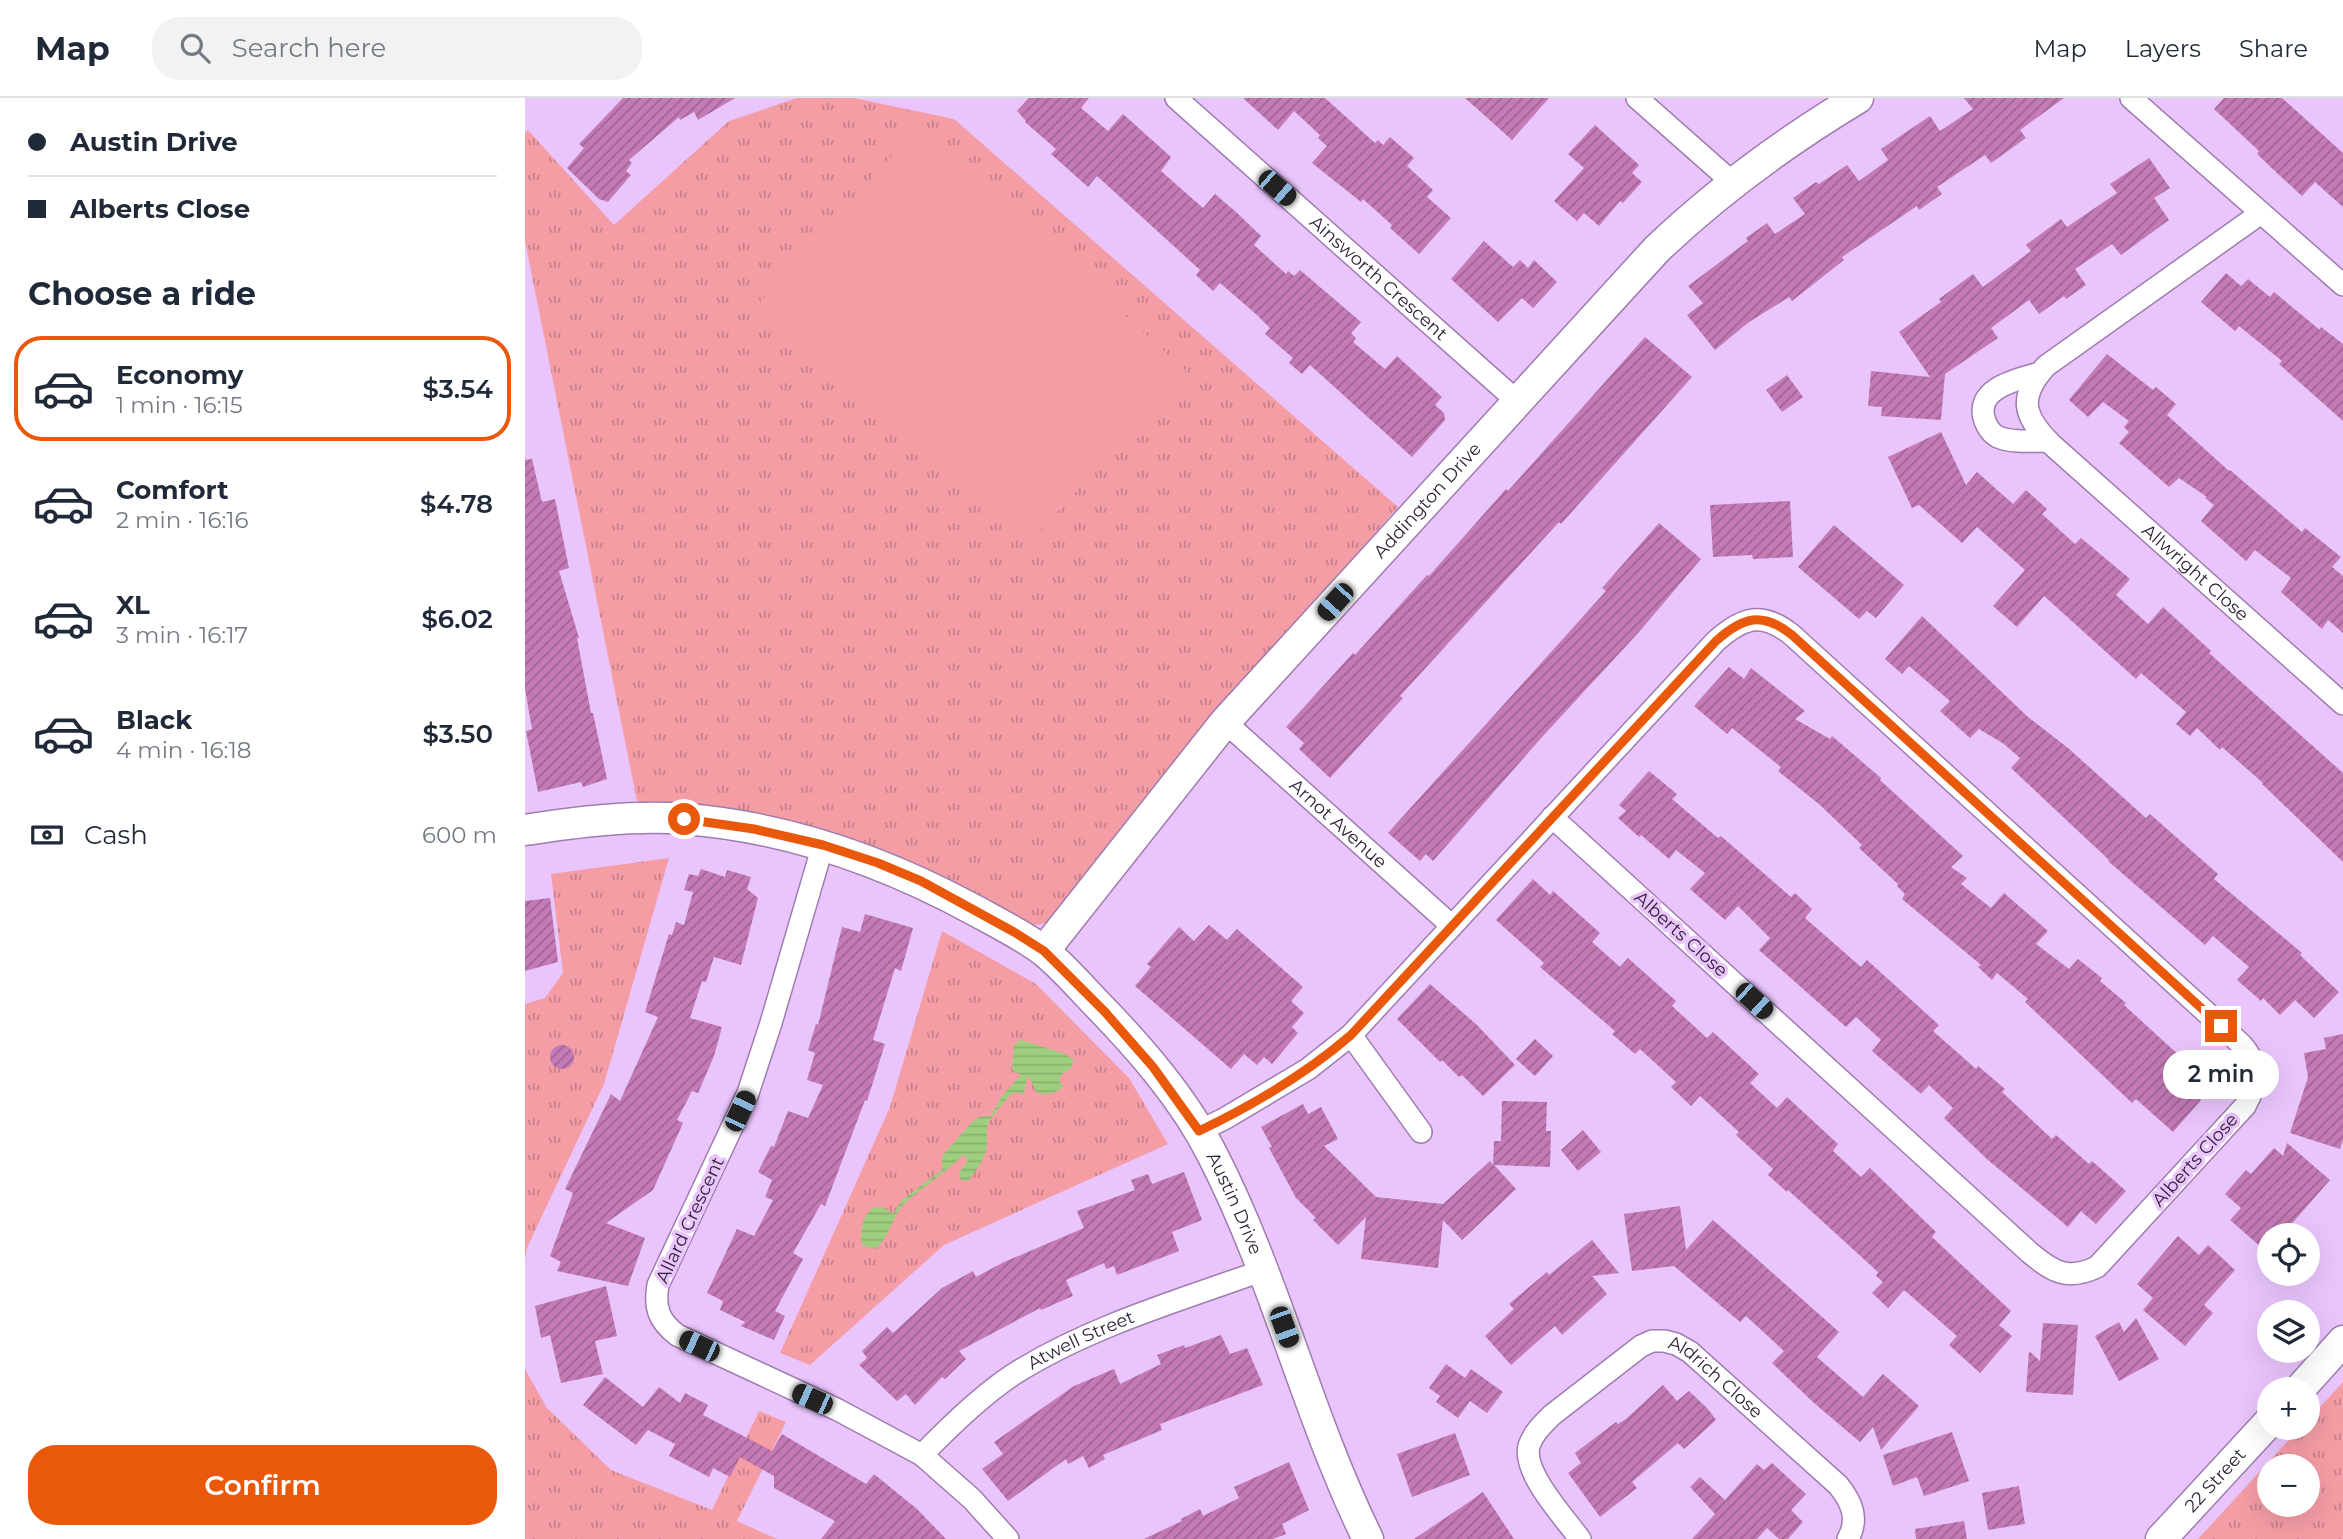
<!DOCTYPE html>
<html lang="en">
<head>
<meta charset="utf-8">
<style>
  :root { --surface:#fff; --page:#f2f2f3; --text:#1f2937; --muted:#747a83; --line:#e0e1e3; --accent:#ea580c }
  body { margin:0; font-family:Montserrat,sans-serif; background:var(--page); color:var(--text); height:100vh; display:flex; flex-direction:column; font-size:26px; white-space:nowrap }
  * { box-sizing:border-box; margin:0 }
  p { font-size:23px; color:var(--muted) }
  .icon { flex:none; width:38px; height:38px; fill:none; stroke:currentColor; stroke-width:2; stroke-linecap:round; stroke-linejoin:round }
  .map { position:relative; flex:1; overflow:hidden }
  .details { display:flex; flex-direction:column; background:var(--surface); width:525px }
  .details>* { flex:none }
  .top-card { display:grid; align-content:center; height:154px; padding:0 28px; background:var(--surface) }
  .tools { position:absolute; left:1732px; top:1125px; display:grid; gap:14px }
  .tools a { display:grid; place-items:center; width:63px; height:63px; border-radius:50%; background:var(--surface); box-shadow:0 7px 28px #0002; font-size:35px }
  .end { position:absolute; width:32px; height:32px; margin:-16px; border:9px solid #ea580c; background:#fff; box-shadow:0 0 0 4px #fff }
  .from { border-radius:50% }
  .bubble { position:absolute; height:49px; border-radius:24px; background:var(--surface); box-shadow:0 7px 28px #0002; font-size:23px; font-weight:600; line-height:49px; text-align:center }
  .car { position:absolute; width:21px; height:42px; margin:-21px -10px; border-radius:9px; box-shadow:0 0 5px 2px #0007; background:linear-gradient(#222 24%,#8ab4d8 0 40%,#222 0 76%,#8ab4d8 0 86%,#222 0) }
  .top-card b { display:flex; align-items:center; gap:24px; height:66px; font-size:26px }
  .top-card b+b { border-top:2px solid var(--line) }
  .top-card i { width:18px; height:18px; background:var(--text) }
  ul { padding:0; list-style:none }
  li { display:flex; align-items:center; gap:21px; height:105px; margin:0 14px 10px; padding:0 14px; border:4px solid transparent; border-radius:28px }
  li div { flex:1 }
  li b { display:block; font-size:26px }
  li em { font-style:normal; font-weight:600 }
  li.current { border-color:var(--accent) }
  li>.icon { width:63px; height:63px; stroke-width:1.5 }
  h2 { padding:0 28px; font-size:32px; line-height:84px }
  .pay { display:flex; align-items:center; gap:18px; height:77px; padding:0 28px; font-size:26px }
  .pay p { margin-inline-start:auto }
  .action { display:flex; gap:14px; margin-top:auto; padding:14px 28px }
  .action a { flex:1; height:80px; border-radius:28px; background:var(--accent); color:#fff; font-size:28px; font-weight:600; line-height:80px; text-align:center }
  header { display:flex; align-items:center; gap:42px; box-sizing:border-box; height:98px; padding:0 35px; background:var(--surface); border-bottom:2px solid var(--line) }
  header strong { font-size:33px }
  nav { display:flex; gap:38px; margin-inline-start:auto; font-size:24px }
  .search { width:490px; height:63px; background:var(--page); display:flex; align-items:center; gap:18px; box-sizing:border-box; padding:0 24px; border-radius:28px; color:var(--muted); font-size:26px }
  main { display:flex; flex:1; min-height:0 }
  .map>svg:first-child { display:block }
</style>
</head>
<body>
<header>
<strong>Map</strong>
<div class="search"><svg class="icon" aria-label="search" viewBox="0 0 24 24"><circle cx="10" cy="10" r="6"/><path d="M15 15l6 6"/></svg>Search here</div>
<nav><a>Map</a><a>Layers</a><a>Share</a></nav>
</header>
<main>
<section class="details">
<div class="top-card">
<b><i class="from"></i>Austin Drive</b>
<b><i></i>Alberts Close</b>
</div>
<h2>Choose a ride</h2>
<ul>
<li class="current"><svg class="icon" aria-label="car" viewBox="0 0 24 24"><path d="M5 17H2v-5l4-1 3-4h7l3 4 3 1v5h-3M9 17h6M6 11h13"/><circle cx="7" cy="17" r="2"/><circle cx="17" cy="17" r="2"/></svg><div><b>Economy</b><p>1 min · 16:15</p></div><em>$3.54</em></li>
<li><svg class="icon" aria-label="car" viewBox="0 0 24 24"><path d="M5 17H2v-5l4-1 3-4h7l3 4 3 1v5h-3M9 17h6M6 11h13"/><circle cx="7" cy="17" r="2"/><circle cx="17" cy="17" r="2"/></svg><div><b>Comfort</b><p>2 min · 16:16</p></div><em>$4.78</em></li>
<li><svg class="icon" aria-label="car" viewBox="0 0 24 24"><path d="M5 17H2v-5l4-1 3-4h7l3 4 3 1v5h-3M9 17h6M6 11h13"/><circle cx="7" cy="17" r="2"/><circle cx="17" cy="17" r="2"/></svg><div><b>XL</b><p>3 min · 16:17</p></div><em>$6.02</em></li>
<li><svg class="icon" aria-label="car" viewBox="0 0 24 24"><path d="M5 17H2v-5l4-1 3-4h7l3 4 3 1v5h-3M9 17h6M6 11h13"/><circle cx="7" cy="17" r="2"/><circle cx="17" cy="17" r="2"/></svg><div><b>Black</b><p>4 min · 16:18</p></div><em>$3.50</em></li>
</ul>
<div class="pay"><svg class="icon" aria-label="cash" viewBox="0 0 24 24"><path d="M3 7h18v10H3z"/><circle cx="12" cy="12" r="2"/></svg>Cash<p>600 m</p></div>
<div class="action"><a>Confirm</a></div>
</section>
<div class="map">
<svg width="1818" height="1441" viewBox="0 0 1818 1441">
  <defs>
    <pattern id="grass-tufts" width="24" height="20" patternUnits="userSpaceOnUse" patternTransform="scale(1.75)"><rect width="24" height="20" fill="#f59da5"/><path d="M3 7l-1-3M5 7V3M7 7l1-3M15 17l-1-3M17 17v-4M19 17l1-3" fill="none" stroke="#c78087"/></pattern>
    <pattern id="water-rules" width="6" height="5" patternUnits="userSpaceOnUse" patternTransform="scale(1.75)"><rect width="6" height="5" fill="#9ecf7f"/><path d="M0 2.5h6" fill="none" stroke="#88b16e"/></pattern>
    <pattern id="building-hatch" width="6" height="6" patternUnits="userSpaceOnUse" patternTransform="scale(1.75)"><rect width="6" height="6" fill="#c37ab5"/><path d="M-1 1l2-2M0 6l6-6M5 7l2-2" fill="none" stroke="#9f6494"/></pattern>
  </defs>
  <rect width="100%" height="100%" fill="#eac5fd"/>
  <path fill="url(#grass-tufts)" fill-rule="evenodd" d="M272 0H329L429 21 873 409 709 595 523 825 506 828 204 728 112 703 0 143V35L3 32 89 127 204 23Z
    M144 760 79 986 2 1150 0 1162V906L20 900 38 875 26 776Z
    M417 833 511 886 604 980 643 1046 419 1147 285 1267 255 1255 365 1009Z
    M0 1271 22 1310 86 1372 187 1412 234 1313 261 1324 212 1423 252 1441H0Z
    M1818 1284V1441H1673L1775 1330H1783V1322ZM1783 1368V1407H1745V1368Z"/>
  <path fill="#f59da5" d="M393 29 661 273 502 447 235 204Z"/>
  <path fill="url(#water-rules)" d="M496 942 540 956 549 962 545 971 538 975 534 982 538 989C529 996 522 998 511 994L505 980 502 979 499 996 489 994C485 996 466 1020 463 1025 460 1033 464 1044 461 1053 458 1064 450 1074 443 1083L436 1082 434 1075 443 1062 438 1057C421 1075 400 1087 381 1104 367 1117 366 1137 351 1151L337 1147C333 1125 345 1095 368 1116L377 1102 417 1072V1058L448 1023 454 1019 466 1018 477 998 496 977 487 972 489 947Z"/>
  <path fill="url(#building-hatch)" d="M98 0H210L173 22 169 14 155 22 154 19 104 62 107 65 101 73 106 77 83 104 74 101 42 70 59 50 54 46Z
    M504 0H564L556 10 583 33 598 16 646 59 636 73 678 110 690 96 711 114 736 138 729 147 761 176 763 173 769 178 775 172 836 224 826 235 831 240 828 244 860 271 872 258 917 299 910 307 919 315 920 322 887 359 785 267 777 276 764 265 768 260 740 236 745 230 732 217 695 185 688 193 671 177 675 172 572 78 563 89 526 56 531 51 500 24 501 23 492 13Z
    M718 0H800L850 45 853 42 858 47 865 39 889 60 882 68 908 92 902 99 926 120 894 156 865 130 867 127 838 101 836 104 787 65 802 48 793 40 795 37 769 13 753 32Z
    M940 0H1024L987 42Z
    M1439 0H1539L1495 32 1501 40 1466 65 1460 57 1412 89 1417 96 1394 112 1392 108 1317 159 1319 162 1267 203 1264 199 1224 224 1190 252 1162 217 1178 205 1163 188 1223 143 1221 140 1242 125 1250 136 1280 116 1268 100 1291 84 1294 86 1322 67 1334 83 1363 62 1356 51 1405 18 1415 33 1448 11Z
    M1699 0H1757L1818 55V109L1790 84 1777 98 1753 76 1732 56 1734 53 1689 11Z
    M1070 27 1114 67 1107 75 1117 84 1098 105 1095 103 1074 128 1059 115 1052 123 1029 103 1059 70 1043 56Z
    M1624 60 1645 90 1629 100 1644 122 1596 157 1587 146 1550 171 1561 187 1541 201 1539 198 1514 216 1504 202 1466 230 1473 240 1420 276 1416 322 1356 318 1357 309 1343 308 1346 273 1405 279 1374 234 1416 204 1414 201 1448 176 1458 189 1506 153 1501 147 1536 121 1542 129 1592 95 1585 86Z
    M959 143 988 169 995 162 1003 170 1009 162 1032 184 1008 210 997 200 973 224 926 181Z
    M1701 175 1716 188 1723 181 1745 199 1749 194 1795 232 1796 229 1818 246V323L1754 266 1757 263 1714 228 1710 233 1676 204Z
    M1120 239 1167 279 1036 426 1034 424 875 598 878 600 805 680 774 651 779 645 761 629 828 555 830 557 902 477 904 478 981 391 983 393Z
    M1582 256 1628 292 1631 289 1651 306 1642 317 1704 373 1705 372 1777 434 1780 430 1816 459 1807 469 1818 478V535L1803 522 1797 531 1756 494 1766 480 1730 452 1721 463 1676 423 1689 407 1680 400 1682 399 1654 380 1644 389 1594 345 1604 334 1599 329 1604 323 1578 304 1563 319 1544 302Z
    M1262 277 1278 299 1257 314 1241 292Z
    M1416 334 1441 387 1452 374 1488 406 1501 392 1522 411 1517 416 1550 446 1556 440 1605 481 1591 497 1623 526 1638 509 1686 553 1684 555 1818 675V764L1737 686 1738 685 1697 649 1695 652 1672 630 1665 638 1651 626 1661 614 1616 575 1611 581 1519 498 1492 529 1468 508 1500 472 1452 429 1437 445 1394 407 1387 410 1363 359Z
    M7 361 17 404 30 401 44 470 34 473 54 540H52L66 615H68L82 681 58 689 56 684 13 694 1 633 7 631 0 591V362Z
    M1265 403 1268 459 1228 461 1227 457 1188 459 1185 407Z
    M1134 425 1176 461 1114 534 1018 638 908 763 901 756 895 763 863 735 1081 493 1077 490Z
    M1309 427 1379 487 1351 520 1342 513 1334 521 1273 469Z
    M1397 518 1503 619 1543 650 1621 720 1625 716 1693 776 1689 781 1777 855 1775 857 1814 894 1789 920 1770 902 1755 917 1738 900 1736 903 1712 882 1724 869 1688 838 1680 847 1583 763 1584 762 1486 670 1495 660 1479 646 1454 631 1445 640 1415 613 1425 603 1384 568 1377 576 1360 561Z
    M1204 569 1219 581 1226 570 1280 613 1270 621 1305 641 1307 638 1356 680 1355 682 1438 758 1426 769 1442 780 1436 786 1466 810 1479 795 1523 833 1511 846 1544 871 1553 861 1577 880 1575 883 1601 905 1599 907 1680 981 1667 994 1676 1002 1648 1034 1611 1001 1607 1005 1500 904 1503 901 1472 875 1467 882 1453 869 1456 867 1377 801 1380 796 1372 788 1373 786 1334 750 1337 747 1295 707 1253 673 1256 669 1207 630 1202 636 1169 608Z
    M1124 673 1152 696 1147 701 1193 740 1196 738 1266 799 1270 795 1287 811 1280 820 1336 869 1342 862 1414 927 1408 933 1451 971 1453 968 1480 991 1477 994 1527 1041 1531 1037 1564 1066 1567 1063 1601 1093 1571 1126 1556 1113 1543 1129 1463 1062 1419 1020 1428 1010 1404 987 1396 996 1347 953 1356 942 1331 919 1321 929 1234 852 1245 840 1213 808 1200 822 1165 791 1180 775 1151 752 1144 761 1116 737 1114 739 1093 720 1101 713 1094 707Z
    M176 771 200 779 202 772 226 779 222 791 233 800 216 867 189 859 181 884 177 883 165 920 197 929 189 958 173 995 167 993 152 1022 158 1025 128 1092 81 1125 120 1140 103 1188 32 1173 36 1164 25 1158 48 1095 40 1091 86 996 95 1003 133 919 120 914 144 836 147 837 151 824 159 827 168 794 159 792 164 776 173 778Z
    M1008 781 1025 797 1028 793 1075 835 1067 844 1095 869 1103 860 1151 903 1147 908 1182 940 1188 934 1234 976 1225 985 1252 1010 1262 999 1313 1046 1308 1053 1336 1079 1345 1070 1411 1134 1407 1139 1486 1213 1474 1227 1487 1238 1455 1275 1424 1247 1432 1238 1379 1192 1363 1210 1347 1195 1358 1184 1351 1178 1353 1174 1263 1092 1262 1094 1243 1077 1248 1071 1211 1037 1214 1034 1175 998 1166 1008 1146 989 1151 984 1115 951 1110 956 1087 936 1090 933 1015 869 1019 865 971 822Z
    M25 800 33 864 0 873V803Z
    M340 816 388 830 376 873 370 870 348 942 360 946 342 1003 340 1002 300 1108 296 1106 268 1155 278 1161 250 1213 260 1218 249 1242 216 1228 220 1224 195 1212 198 1203 182 1195 212 1131 229 1138 248 1102 240 1099 247 1082 233 1074 246 1048 249 1049 263 1013 283 1020 298 987 282 982 290 955 283 952 291 926 293 927 317 829 335 834Z
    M684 827 702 842 712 831 778 889 766 903 779 915 767 929 773 935 747 966 739 959 732 967 719 956 706 971 610 888 626 869 622 866 654 829 669 843Z
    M905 886 952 927 990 967 958 998 937 977 934 979 917 962 915 964 872 921Z
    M1818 936V1042L1815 1051 1765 1035 1783 979 1779 955 1801 951 1799 940Z
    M1010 941 1028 958 1010 978 991 961Z
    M25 959a12 12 0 1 1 24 0a12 12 0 1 1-24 0Z
    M977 1003 1022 1004 1021 1033H1026L1025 1069 969 1067 991 1091 937 1142 918 1122 913 1170 836 1161 841 1119 813 1147 788 1122 791 1120 771 1100 744 1050 747 1049 736 1029 778 1006 783 1016 796 1009 813 1041 799 1048 851 1099 918 1106 965 1063 968 1067 969 1043H976Z
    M1058 1032 1076 1054 1053 1073 1036 1052Z
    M1762 1045 1805 1082 1756 1138H1745V1157L1705 1122 1716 1110 1700 1096 1721 1072 1726 1076 1749 1050 1758 1058Z
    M659 1074 677 1122 647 1134 654 1153 592 1177 589 1168 581 1171 579 1165 541 1182 548 1198 516 1212 515 1210 434 1253 441 1261 420 1281 417 1279 390 1307 381 1296 372 1303 334 1267 342 1260 337 1253 362 1229 368 1235 417 1190 448 1173 451 1179 479 1164 559 1130 552 1113 610 1092 606 1082 623 1076 627 1086Z
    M1155 1108 1161 1152 1188 1122 1314 1234 1292 1259 1338 1299 1358 1276 1394 1308 1356 1352 1348 1329 1335 1344 1289 1305 1247 1265 1259 1253 1221 1218 1215 1224 1149 1168 1107 1173 1099 1116Z
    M1653 1138 1674 1157 1683 1147 1710 1172 1679 1207 1688 1215 1660 1248 1618 1212 1628 1200 1612 1186Z
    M1067 1142 1094 1175 1067 1178 1082 1196 1037 1237 1030 1228 986 1267 960 1238 989 1211 984 1206 1022 1174 1024 1177Z
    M81 1188 92 1238 70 1243 78 1276 36 1285 25 1237 16 1240 10 1208Z
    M1611 1220 1634 1261 1594 1283 1570 1238 1594 1224 1599 1234Z
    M1518 1225 1553 1227 1548 1297 1501 1294 1504 1253 1515 1263Z
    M696 1237 705 1256 722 1250 738 1287 635 1326 637 1332 578 1357 580 1361 564 1370 558 1358 543 1366 541 1361 483 1403 457 1371 478 1356 469 1344 549 1288 589 1271 595 1286 636 1266 632 1257 659 1247 660 1250Z
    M921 1266 940 1280 946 1271 978 1294 962 1315 945 1303 933 1320 911 1304 915 1298 904 1290Z
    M80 1279 118 1309 134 1289 155 1305 160 1295 183 1307 178 1317 247 1353 257 1336 341 1386 349 1376 392 1411 421 1441H296L310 1423 249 1390V1378L215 1359 205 1379 188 1370 184 1379 144 1358 150 1346 123 1332 111 1347 95 1335 58 1307Z
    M1138 1287 1152 1303 1164 1293 1183 1311 1191 1322 1159 1351 1153 1345 1107 1384 1112 1390 1075 1419 1043 1375 1056 1365 1050 1355 1091 1324 1093 1326 1101 1321Z
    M1427 1334 1444 1383 1399 1398 1392 1379 1368 1388 1358 1357Z
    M930 1335 945 1377 887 1399 872 1356Z
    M764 1364 784 1412 757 1426 761 1436 748 1441H619L657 1423 656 1421 675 1411 678 1418 714 1400 709 1389Z
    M1247 1365 1281 1396 1266 1412 1278 1424 1263 1441H1254L1242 1430 1232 1441H1167L1190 1416 1165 1389 1175 1379 1200 1402 1232 1366 1239 1372Z
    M1494 1388 1500 1426 1463 1432 1457 1395Z
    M958 1394 989 1441H889L944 1404Z
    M1439 1423 1442 1441H1391L1390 1431Z"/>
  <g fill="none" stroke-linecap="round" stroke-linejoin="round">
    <g stroke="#9e7cb0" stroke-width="24">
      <g id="street">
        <path id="s1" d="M651 0 993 304"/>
        <path d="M1112 0 1207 84"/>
        <path d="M1606 0 1818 187"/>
        <path id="s2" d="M1736 115 1521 268C1493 299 1498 318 1526 346L1818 606"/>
        <path d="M1515 275C1494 281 1448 290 1460 323 1462 329 1467 336 1473 339 1487 345 1508 343 1523 343"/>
        <path id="s3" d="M700 624 927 828"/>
        <path d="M298 747 246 925 223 995 133 1187C129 1210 134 1223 152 1237L313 1312 397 1357 447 1401 483 1441"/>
        <path d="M826 937 896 1034"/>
        <path d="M674 1033 699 1021 783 971 826 937 1191 543C1218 519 1237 513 1267 537L1716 946C1735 967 1733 985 1720 1008L1572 1169C1542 1183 1528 1174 1504 1154L1027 719"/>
        <path id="s4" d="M397 1357C423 1330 457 1297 489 1276 565 1228 656 1202 739 1172"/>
        <path id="s5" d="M1055 1441C1039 1419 997 1374 1004 1348 1008 1335 1018 1326 1027 1317L1116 1248 1127 1243H1139L1151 1246 1165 1254 1313 1387C1327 1404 1334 1421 1323 1441"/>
      </g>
    </g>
    <g stroke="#9e7cb0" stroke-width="33">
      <g id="secondary">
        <path id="s6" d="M0 732C52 724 107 717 160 721 263 729 361 764 451 813 475 826 499 838 520 854 538 869 553 886 568 902 613 948 659 1000 688 1058 751 1181 782 1317 843 1441"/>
        <path id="s7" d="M519 853 700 624 1132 151C1194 92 1260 44 1333 0"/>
        <path d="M1774 1292 1818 1243"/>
        <path id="s8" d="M1636 1441 1745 1323"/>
      </g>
    </g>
    <use href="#street" stroke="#fff" stroke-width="21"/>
    <use href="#secondary" stroke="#fff" stroke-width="30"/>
  </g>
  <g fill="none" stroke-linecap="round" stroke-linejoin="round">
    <path stroke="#ea580c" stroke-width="9" d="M159 721 229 731 298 747 353 765 396 783 489 834 519 853 580 914 628 969 674 1033C728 1007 781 976 826 937L1191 543C1218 519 1237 513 1267 537L1696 928"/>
  </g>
  <g text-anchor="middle" stroke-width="7" stroke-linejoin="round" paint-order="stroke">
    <g font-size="18" fill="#302237" stroke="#eac5fd">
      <text dy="6" stroke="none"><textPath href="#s1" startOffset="271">Ainsworth Crescent</textPath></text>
      <text dy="6" stroke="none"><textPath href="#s7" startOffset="592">Addington Drive</textPath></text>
      <text dy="6" stroke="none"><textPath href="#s2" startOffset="548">Allwright Close</textPath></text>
      <text dy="6" stroke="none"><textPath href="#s3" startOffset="152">Arnot Avenue</textPath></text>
      <text transform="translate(1156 836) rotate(42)" y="6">Alberts Close</text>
      <text transform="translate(1670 1062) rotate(-48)" y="6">Alberts Close</text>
      <text dy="6" stroke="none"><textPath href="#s6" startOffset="866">Austin Drive</textPath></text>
      <text transform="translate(165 1122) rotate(-65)" y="6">Allard Crescent</text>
      <text dy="6" stroke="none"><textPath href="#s4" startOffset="198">Atwell Street</textPath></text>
      <text dy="6" stroke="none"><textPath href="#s5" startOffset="348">Aldrich Close</textPath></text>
      <text dy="6" stroke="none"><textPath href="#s8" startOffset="80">22 Street</textPath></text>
    </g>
  </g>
</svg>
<div class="tools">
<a><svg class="icon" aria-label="locate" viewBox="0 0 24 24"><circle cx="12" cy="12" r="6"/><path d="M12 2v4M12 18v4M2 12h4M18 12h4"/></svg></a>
<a><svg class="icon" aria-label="layers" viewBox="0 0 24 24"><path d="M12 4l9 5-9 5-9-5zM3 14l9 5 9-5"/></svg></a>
<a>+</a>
<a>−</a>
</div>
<i class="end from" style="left:159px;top:721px"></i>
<i class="end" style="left:1696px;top:928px"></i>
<div class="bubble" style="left:1638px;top:952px;width:116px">2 min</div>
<i class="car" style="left:752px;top:90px;rotate:131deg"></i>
<i class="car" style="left:810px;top:504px;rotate:222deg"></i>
<i class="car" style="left:1229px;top:903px;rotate:132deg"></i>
<i class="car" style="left:215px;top:1013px;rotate:25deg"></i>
<i class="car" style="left:759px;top:1229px;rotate:160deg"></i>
<i class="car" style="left:174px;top:1248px;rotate:295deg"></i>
<i class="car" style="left:287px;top:1301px;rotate:294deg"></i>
</div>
</main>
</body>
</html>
